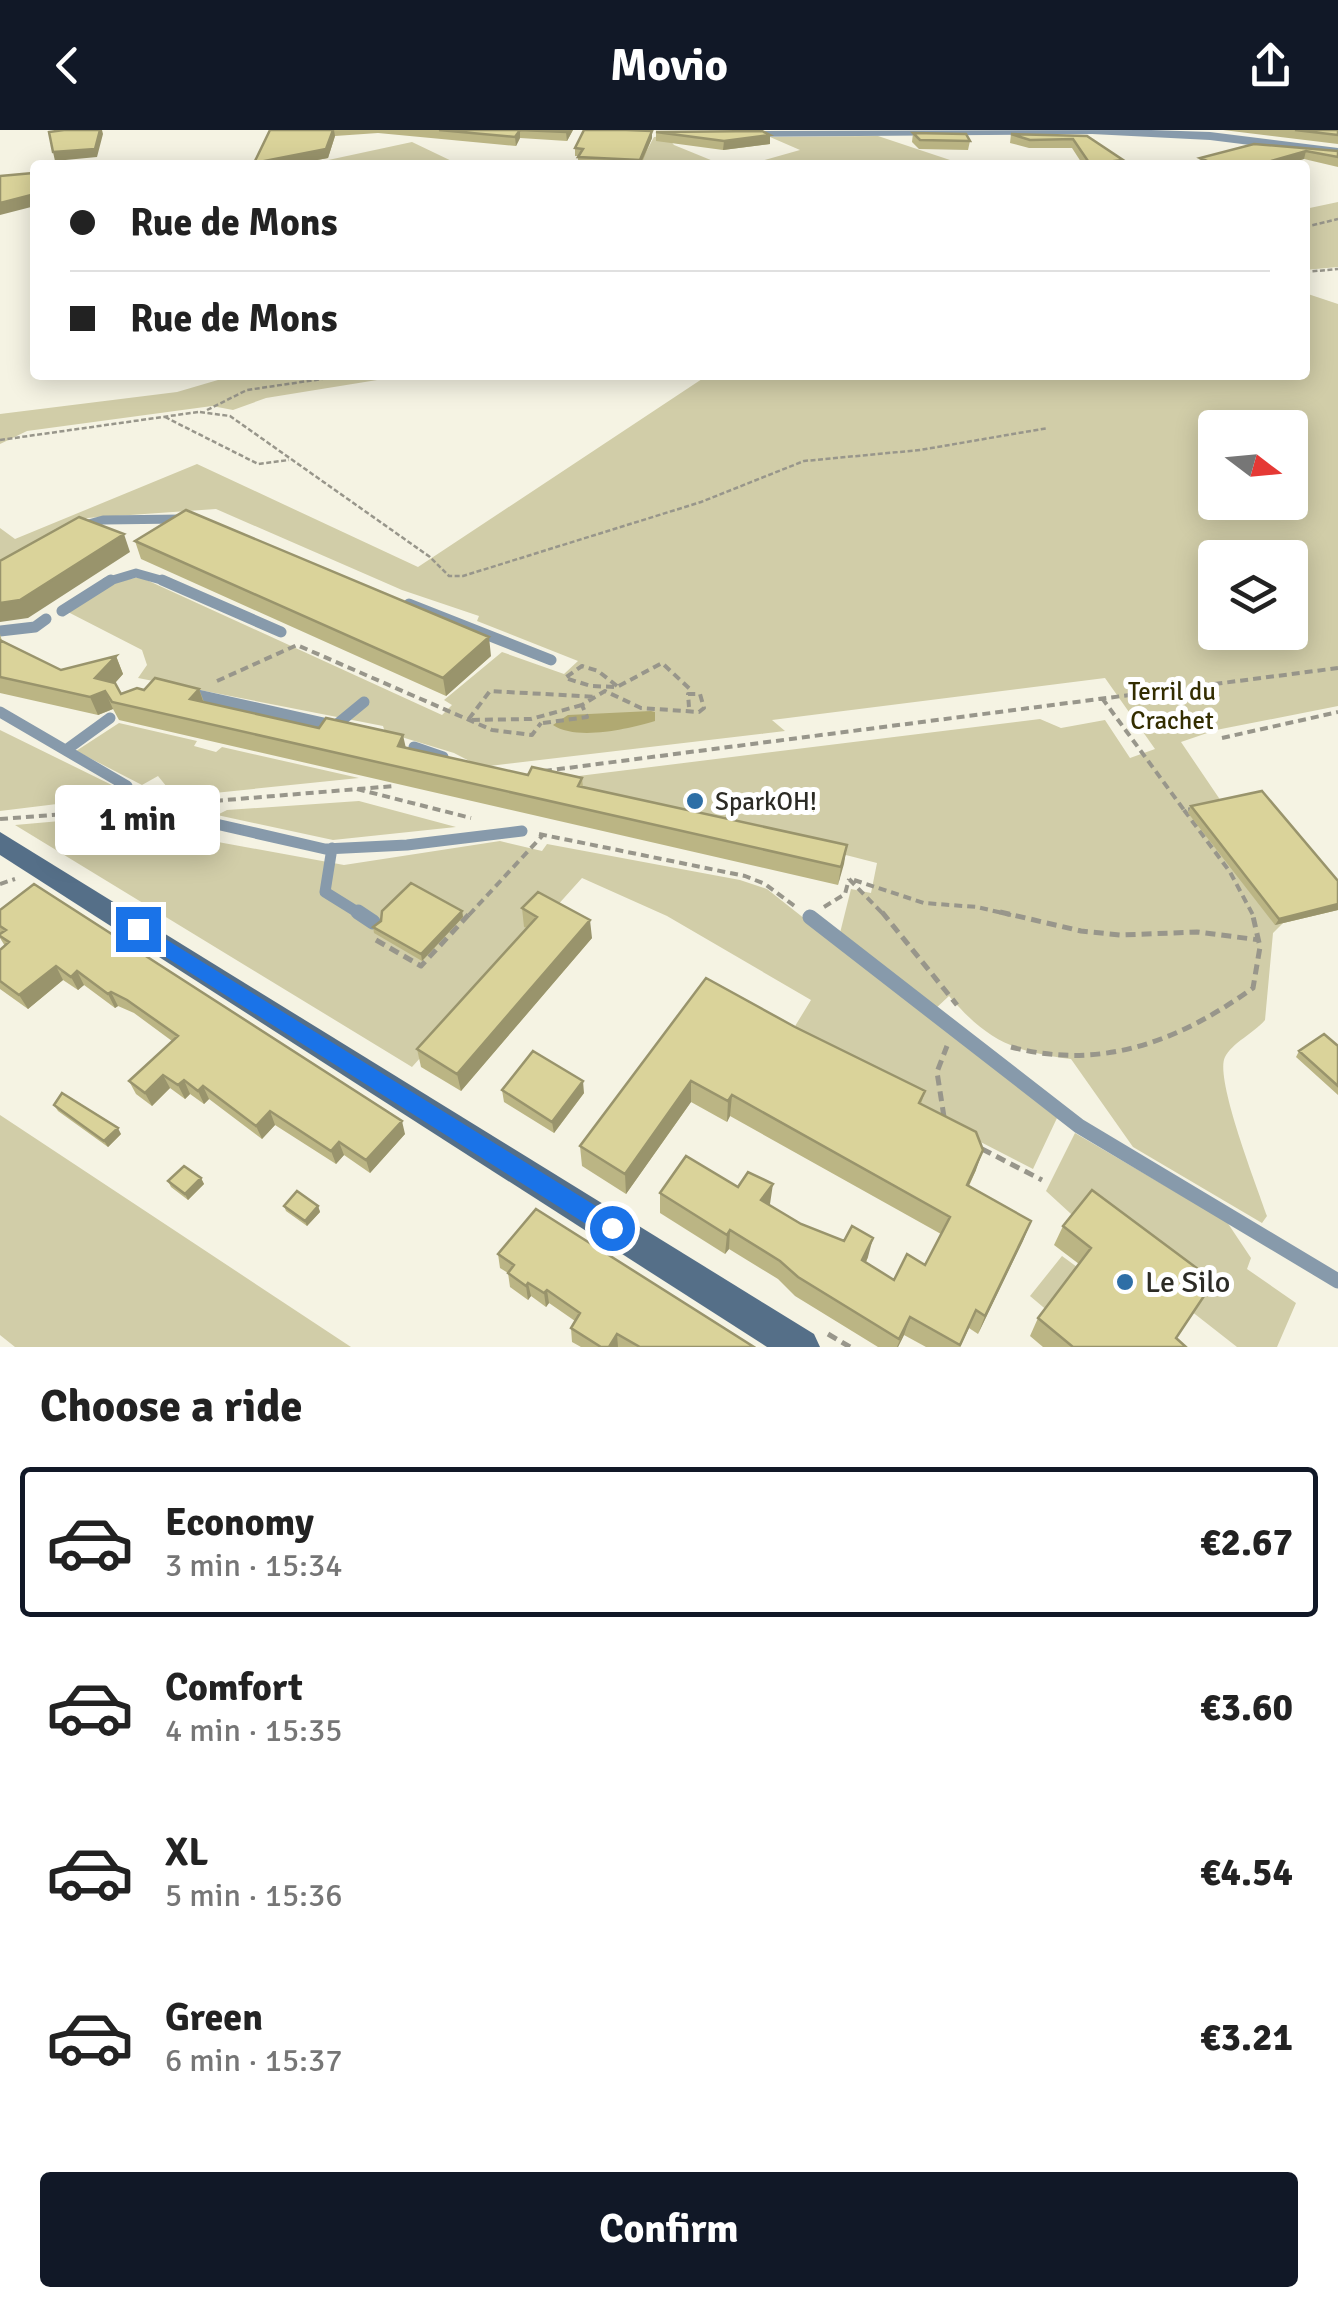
<!DOCTYPE html>
<html lang="en">
<head>
<meta charset="utf-8">
<style>
  :root { --surface:#fff; --page:#f6f6f6; --text:#222; --muted:#767676; --line:#e0e0e0; --accent:#111827 }
  body { margin:0; font-family:Signika,sans-serif; background:var(--page); color:var(--text); height:100vh; display:flex; flex-direction:column; font-size:38px; white-space:nowrap }
  * { box-sizing:border-box; margin:0 }
  p { font-size:32px; color:var(--muted) }
  .icon { flex:none; width:55px; height:55px; fill:none; stroke:currentColor; stroke-width:2; stroke-linecap:round; stroke-linejoin:round }
  .map { position:relative; height:1217px; overflow:hidden }
  .drawer { display:flex; flex-direction:column; background:var(--surface); flex:1 }
  .drawer>* { flex:none }
  .hud { position:absolute; left:30px; top:30px; width:1280px; height:220px; border-radius:10px; box-shadow:0 5px 25px #0003; display:grid; align-content:center; height:220px; padding:0 40px; background:var(--surface) }
  .needle { width:65px; rotate:106deg }
  .buttons { position:absolute; left:1198px; top:280px; display:grid; gap:20px }
  .buttons a { display:grid; place-items:center; width:110px; height:110px; border-radius:10px; background:var(--surface); box-shadow:0 5px 25px #0003; font-size:50px }
  .end { position:absolute; width:45px; height:45px; margin:-22px; border:12px solid #1a73e8; background:#fff; box-shadow:0 0 0 5px #fff }
  .from { border-radius:50% }
  .bubble { position:absolute; height:70px; border-radius:10px; background:var(--surface); box-shadow:0 5px 25px #0003; font-size:32px; font-weight:800; line-height:70px; text-align:center }
  .hud b { display:flex; align-items:center; gap:35px; height:95px; font-size:38px }
  .hud b+b { border-top:2px solid var(--line) }
  .hud i { width:25px; height:25px; background:var(--text) }
  ul { padding:0; list-style:none }
  li { display:flex; align-items:center; gap:30px; height:150px; margin:0 20px 15px; padding:0 20px; border:5px solid transparent; border-radius:10px }
  li div { flex:1 }
  li b { display:block; font-size:38px }
  li em { font-style:normal; font-weight:800 }
  li.on { border-color:var(--accent) }
  li>.icon { width:90px; height:90px; stroke-width:1.5 }
  h2 { padding:0 40px; font-size:45px; line-height:120px }
  .cta { display:flex; gap:20px; margin-top:auto; padding:20px 40px }
  .cta a { flex:1; height:115px; border-radius:10px; background:var(--accent); color:#fff; font-size:40px; font-weight:800; line-height:115px; text-align:center }
  header { display:flex; justify-content:space-between; align-items:center; height:130px; padding:0 40px; background:var(--accent); color:#fff; font-size:45px; font-weight:800 }
  .map>svg:first-child { display:block }
</style>
</head>
<body>
<header><svg class="icon" aria-label="back" viewBox="0 0 24 24"><path d="M15 5l-7 7 7 7"/></svg>Movio<svg class="icon" aria-label="share" viewBox="0 0 24 24"><path d="M12 15V3M7 8l5-5 5 5M5 13v7h14v-7"/></svg></header>
<div class="map">
<svg width="1338" height="1217" viewBox="0 0 1338 1217">
  <rect width="100%" height="100%" fill="#f5f3e3"/>
  <path fill="#d1cda8" fill-rule="evenodd" d="M666 6 674 15 723 35H639L654 7Z
    M878 6 965 35H747L800 20 770 7Z
    M412 12 460 35H305Z
    M1338 72V137L1305 140V79Z
    M1305 163 1338 174V576L1216 600 1181 612 1223 674 1283 793 1273 803 1265 890C1254 903 1232 913 1225 927 1214 948 1258 1059 1267 1086L1262 1093 1133 1017 1071 929C1012 921 988 911 949 866L934 880 839 807 851 759 871 763 877 733 619 667 538 651 1040 589 1061 598 1105 590 1130 628 1155 619 1105 548 772 590 785 601 481 637 454 623 385 602 383 596 138 548 147 535 142 520 66 481 109 453 140 447 442 585 452 575 444 570 502 522 564 544 578 531 477 491 479 486 402 460 216 379 87 388 0 435V398L15 409 197 334 418 437 708 245H1305ZM1215 298H1290V372H1215ZM1215 428H1290V502H1215Z
    M235 245H408L266 268 233 280 212 276 27 301 0 314V284L177 262Z
    M119 593 197 611 194 616 216 622 222 617 359 648 175 667 158 646 142 655 76 621Z
    M0 600 120 659 122 666 0 681Z
    M359 671 456 697 333 710 217 685 227 680Z
    M151 683 169 703 344 735 500 711 542 721 547 714 740 750 767 759 1057 988 1033 1039 800 919 789 906 811 870 667 786 582 748 412 937 15 695Z
    M0 985 351 1217H15L0 1205Z
    M1075 1003 1227 1092 1251 1128 1247 1139 1296 1173 1277 1217H1237L1094 1105 1046 1061Z
    M1062 1126 1092 1148 1062 1193 1030 1166Z"/>
  <path fill="#b0a972" d="M651 581 655 582V591C629 599 576 611 553 595L568 585Z"/>
  <g fill="none" stroke-linecap="round" stroke-linejoin="round">
    <path stroke="#98968b" stroke-width="2.5" stroke-dasharray="5 2.5" stroke-linecap="butt" d="M1305 97 1338 89
      M1305 142 1338 139
      M207 280 247 260 349 245
      M200 282 230 286 430 427 449 446H463L701 372 804 331 920 320 1048 298
      M165 287 258 334 289 330
      M0 310 198 282"/>
    <path stroke="#98968b" stroke-width="4" stroke-dasharray="8 5" stroke-linecap="butt" d="M217 551 297 515 492 600 532 605 541 593
      M617 556 598 541 582 536 565 548 591 556 617 557 662 533 691 560
      M1102 568 1184 680 1194 679
      M582 575 531 589 468 590 490 561 597 567
      M543 593 587 587 582 575 605 561 641 578 699 582 704 578 700 564H688L689 577
      M1222 608 1338 582
      M544 641 1338 538
      M357 659 471 688
      M202 672 394 656
      M1184 680 1230 742 1253 785
      M0 689 130 679
      M539 704 745 746 765 754 796 777
      M849 749 884 785
      M854 750 924 773 977 777 1011 785
      M0 754 15 749
      M824 777 845 764 849 749
      M469 785 543 705"/>
    <path stroke="#98968b" stroke-width="5" stroke-dasharray="10 6" stroke-linecap="butt" d="M882 782 957 875
      M1000 782 1081 801 1120 805 1197 802 1260 810
      M376 810 421 836 471 782
      M1011 917C1102 941 1179 911 1253 858L1260 817 1252 782
      M944 987 937 942 947 916
      M982 1019 1042 1050
      M828 1204 850 1217"/>
    <path stroke="#879aab" stroke-width="9" d="M81 396 103 390 182 389
      M106 452 136 443 168 452"/>
    <path stroke="#879aab" stroke-width="11" d="M162 450 281 502
      M409 474 551 530
      M62 481 111 450
      M0 501 35 497 46 489
      M189 563 337 596
      M0 582 127 656
      M336 595 364 572
      M414 617 443 627
      M66 620 110 588
      M194 689 325 719 407 715 522 701
      M332 718 325 762 362 785"/>
    <path stroke="#879aab" stroke-width="15" d="M358 782 373 792
      M810 787 1079 996 1338 1151"/>
    <path fill="#879aab" fill-rule="evenodd" d="M1151 0 1210 2 1338 18V26L1210 10 1092 4 738 7 732 4 738 1Z"/>
    <path fill="#556f88" fill-rule="evenodd" d="M0 702 814 1204 820 1217H767L0 725Z"/>
    <path stroke="#98968b" stroke-width="4" stroke-dasharray="8 5" stroke-linecap="butt" d="M130 679 188 674"/>
  </g>
  <path fill="#bbb584" d="M270 0H573L567 11 520 8 516 16 378 3 335 6 328 28 290 35H254Z
    M1223 0H1338V14Z
    M656 2 770 14 723 20 656 11Z
    M913 3 970 11 968 20 919 19 912 12Z
    M1011 4 1087 6 1122 35H1083L1072 18H1029L1010 13Z
    M652 8 641 35H578V26H575V18Z
    M1254 14 1338 21V37L1304 29 1284 35H1198L1200 28Z
    M135 411 491 526 446 566 141 429Z
    M0 504 2 511 61 540 116 526 123 544 115 553 121 564 144 560 199 559 204 572 528 645 582 648 583 657 847 715 838 755 119 590 113 579 98 585 0 563Z
    M1191 676 1338 751V780L1275 795 1188 683Z
    M522 778 592 808 461 961 421 937 417 919 527 798 524 797Z
    M0 780 405 1004 370 1043 344 1025 336 1034 275 995 262 1009 209 969 204 974 190 964 185 969 170 958 152 976 136 964 129 951 172 911 134 883 118 876 115 878 84 855 78 860 63 850 28 879 0 859V820L5 816 0 808Z
    M462 781 463 787 422 831 374 803 373 797 381 791Z
    M706 848 795 897 925 961 921 974 976 1040 969 1056 1031 1091 978 1204 969 1198 960 1217H926L904 1205 898 1217H878L795 1166 778 1149 729 1119 725 1124 660 1083V1063L738 1057 770 1074 769 1075 801 1094 868 1127 866 1132 894 1150 925 1135 941 1104 730 986 727 992 691 972 626 1064 582 1036 580 1016Z
    M1338 916V965L1296 927 1299 921Z
    M502 960 584 963 554 1003 504 972Z
    M54 975 121 1004 108 1017 58 981Z
    M201 1048 204 1054 188 1070 171 1057 168 1051Z
    M1092 1060 1176 1208 1186 1217H1043L1030 1206 1038 1188 1079 1134 1054 1115 1063 1096Z
    M284 1076H318L320 1082 307 1096 286 1081Z
    M498 1124 754 1217H581L572 1212 571 1198 575 1191 549 1173 546 1177 531 1166 528 1170 510 1157 508 1143 500 1138Z"/>
  <path fill="#99946c" d="M100 0H102L103 4 97 27 55 31 53 22Z
    M334 0 335 6 328 28 290 35H254V33Z
    M520 0V8L516 16 515 7Z
    M568 0H573L567 11 566 2Z
    M652 1V8L640 35V30Z
    M770 5V14L723 20 724 11Z
    M1306 21 1304 29 1284 35H1257Z
    M1123 30 1122 35H1090V34Z
    M35 64V76L0 85V73Z
    M124 404 130 422 28 488 0 492V473Z
    M489 507 491 526 446 566 443 548Z
    M116 526 123 544 106 563 113 579 98 585 90 567 95 548Z
    M199 559 205 577 190 569Z
    M403 605 407 623 398 616Z
    M847 715 844 734 838 755 841 737Z
    M1338 774V780L1275 795 1279 789Z
    M462 781 463 787 422 831 421 824Z
    M590 790 592 808 461 961 457 944Z
    M56 836 63 850 28 879 19 865Z
    M77 841 84 855 78 860 71 847Z
    M111 862 118 876 115 878 108 864Z
    M163 945 170 958 152 976 145 963Z
    M184 950 190 964 185 969 178 955Z
    M583 951 584 963 554 1003 552 992Z
    M691 951V972L626 1064 625 1044Z
    M203 956 209 969 204 974 198 961Z
    M732 965 730 986 727 992 728 971Z
    M270 981 275 995 262 1009 256 996Z
    M402 991 405 1004 370 1043 366 1030Z
    M118 998 121 1004 108 1017 104 1011Z
    M339 1012 344 1025 336 1034 331 1021Z
    M983 1020 976 1040 960 1074 967 1055Z
    M201 1048 204 1054 188 1070 185 1064Z
    M773 1054 770 1074 759 1090 761 1070Z
    M318 1076 320 1082 307 1096 305 1091Z
    M1031 1091 1023 1111 978 1204 985 1186Z
    M730 1100 729 1119 725 1124 727 1105Z
    M873 1108 868 1127 858 1149 862 1130Z
    M528 1153 531 1166 528 1170 526 1156Z
    M547 1160 549 1173 546 1177 544 1163Z
    M910 1187 904 1205 898 1217H897Z
    M617 1204 618 1217H609Z"/>
  <path fill="#dad39a" stroke="#99946c" stroke-width="2.5" d="M64 0H100L95 19 53 22 49 2Z
    M270 0H333L326 19 254 33Z
    M439 0H568L566 2 520 0 515 7Z
    M584 0H626L652 1 640 30 578 27 583 19 575 18Z
    M1295 0H1338V5Z
    M762 1 770 5 724 11 656 2Z
    M913 3 966 4 970 11 920 10Z
    M1011 4 1087 6 1123 30 1090 34 1073 9 1030 10Z
    M1254 14 1338 21V27L1306 21 1257 35H1216L1200 28Z
    M35 40V64L0 73V46L33 43Z
    M186 380 489 507 443 548 135 411Z
    M79 387 124 404 20 470 0 473V431Z
    M0 510 61 540 116 526 95 548 115 553 121 564 137 558 144 560 155 548 199 559 190 569 319 598 326 588 403 605 398 616 528 645 532 637 582 648 578 656 847 715 841 737 112 572 105 561 90 567 0 547Z
    M1262 661 1338 751V774L1279 789 1191 676Z
    M411 753 462 781 421 824 373 797 381 791 382 781Z
    M34 754 402 991 366 1030 339 1012 331 1021 270 981 256 996 203 956 198 961 184 950 178 955 163 945 145 963 129 951 178 906 127 870 111 862 108 864 77 841 71 847 56 836 19 865 0 851V820L9 812 0 806V804L6 800 0 796V780Z
    M538 762 590 790 457 944 417 919 537 787 522 778Z
    M706 848 795 897 925 961 919 973 976 1002 983 1020 967 1055 1031 1091 985 1186 976 1180 960 1215 910 1187 899 1209 798 1147 780 1131 730 1100 727 1105 660 1063 686 1026 738 1057 748 1042 773 1054 761 1070 801 1094 844 1111 852 1096 873 1108 862 1130 894 1150 907 1124 925 1135 950 1087 732 965 728 971 691 951 625 1044 580 1016Z
    M1324 904 1338 916V956L1299 921Z
    M533 921 583 951 552 992 502 960Z
    M62 963 118 998 104 1011 54 975Z
    M184 1036 201 1048 185 1064 168 1051Z
    M1092 1060 1214 1151 1176 1208 1186 1217H1073L1038 1188 1091 1118 1063 1096Z
    M297 1061 318 1076 305 1091 284 1076Z
    M536 1079 754 1217H640L617 1204 609 1217H601L571 1198 580 1183 547 1160 544 1163 528 1153 526 1156 508 1143 514 1135 498 1124Z"/>
  <path fill="#1a73e8" d="M138 792 620 1091 624 1098 620 1106 612 1109 605 1106 131 805 129 799Z"/>
  <g fill="#2e6fa6" stroke="#fff" stroke-width="4">
    <circle cx="695" cy="671" r="10"/>
    <circle cx="1125" cy="1152" r="10"/>
  </g>
  <g text-anchor="middle" stroke-width="10" stroke-linejoin="round" paint-order="stroke">
    <g font-size="25" fill="#332d00" stroke="#fff">
      <text x="1172" y="570">Terril du<tspan x="1172" dy="29">Crachet</tspan></text>
    </g>
    <g font-size="25" fill="#2c2b25" stroke="#fff" text-anchor="start">
      <text x="715" y="680">SparkOH!</text>
    </g>
    <g font-size="30" fill="#2c2b25" stroke="#fff" text-anchor="start">
      <text x="1145" y="1162">Le Silo</text>
    </g>
  </g>
</svg>
<div class="buttons">
<a><svg class="needle" viewBox="-14 -14 28 28"><path d="M0-13l5 13h-10z" fill="#e53935"/><path d="M0 13l5-13h-10z" fill="#767676"/></svg></a>
<a><svg class="icon" aria-label="layers" viewBox="0 0 24 24"><path d="M12 4l9 5-9 5-9-5zM3 14l9 5 9-5"/></svg></a>
</div>
<i class="end from" style="left:612px;top:1098px"></i>
<i class="end" style="left:138px;top:799px"></i>
<div class="bubble" style="left:55px;top:655px;width:165px">1 min</div>
<div class="hud">
<b><i class="from"></i>Rue de Mons</b>
<b><i></i>Rue de Mons</b>
</div>
</div>
<section class="drawer">
<h2>Choose a ride</h2>
<ul>
<li class="on"><svg class="icon" aria-label="car" viewBox="0 0 24 24"><path d="M5 17H2v-5l4-1 3-4h7l3 4 3 1v5h-3M9 17h6M6 11h13"/><circle cx="7" cy="17" r="2"/><circle cx="17" cy="17" r="2"/></svg><div><b>Economy</b><p>3 min · 15:34</p></div><em>€2.67</em></li>
<li><svg class="icon" aria-label="car" viewBox="0 0 24 24"><path d="M5 17H2v-5l4-1 3-4h7l3 4 3 1v5h-3M9 17h6M6 11h13"/><circle cx="7" cy="17" r="2"/><circle cx="17" cy="17" r="2"/></svg><div><b>Comfort</b><p>4 min · 15:35</p></div><em>€3.60</em></li>
<li><svg class="icon" aria-label="car" viewBox="0 0 24 24"><path d="M5 17H2v-5l4-1 3-4h7l3 4 3 1v5h-3M9 17h6M6 11h13"/><circle cx="7" cy="17" r="2"/><circle cx="17" cy="17" r="2"/></svg><div><b>XL</b><p>5 min · 15:36</p></div><em>€4.54</em></li>
<li><svg class="icon" aria-label="car" viewBox="0 0 24 24"><path d="M5 17H2v-5l4-1 3-4h7l3 4 3 1v5h-3M9 17h6M6 11h13"/><circle cx="7" cy="17" r="2"/><circle cx="17" cy="17" r="2"/></svg><div><b>Green</b><p>6 min · 15:37</p></div><em>€3.21</em></li>
</ul>
<div class="cta"><a>Confirm</a></div>
</section>
</body>
</html>
